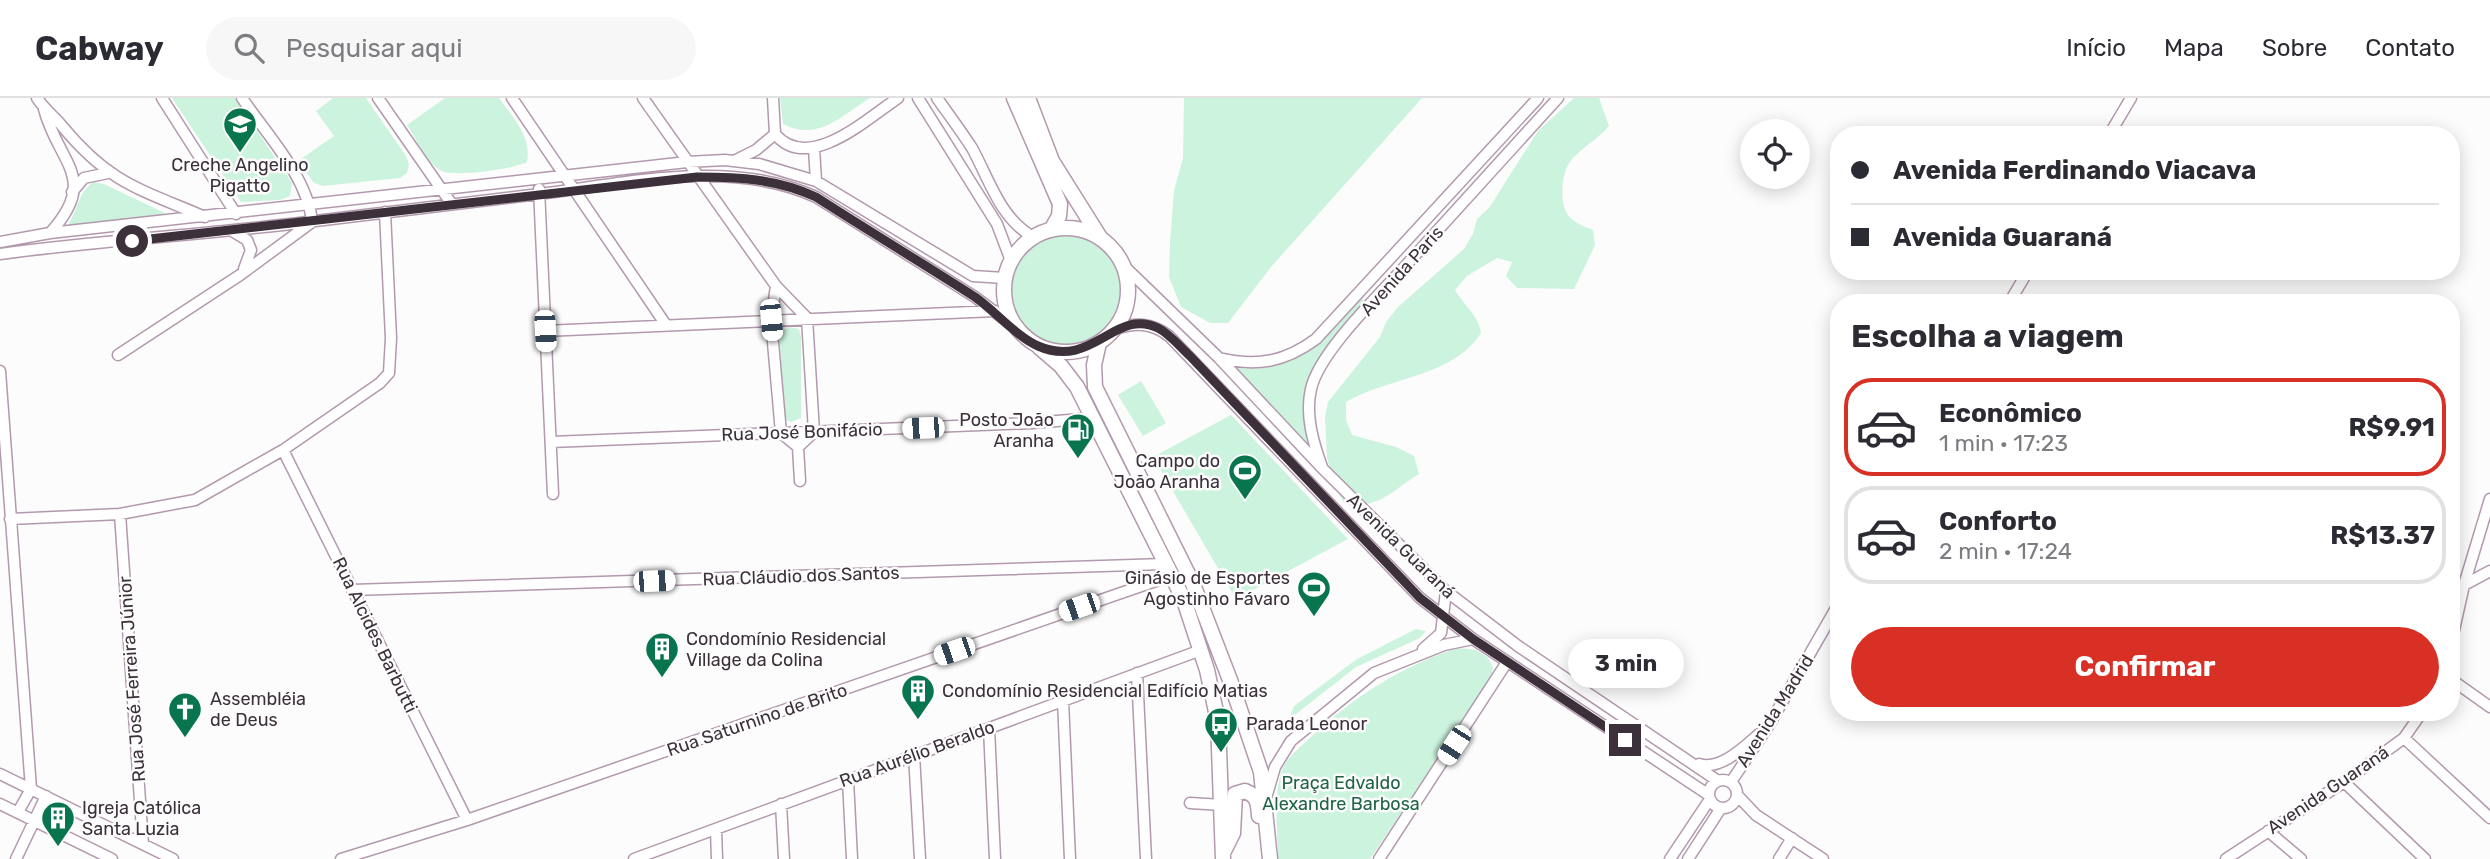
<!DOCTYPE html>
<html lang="pt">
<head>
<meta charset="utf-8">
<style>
  :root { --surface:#fff; --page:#f7f7f7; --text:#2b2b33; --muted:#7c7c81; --line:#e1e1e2; --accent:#d93025 }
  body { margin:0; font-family:Rubik,sans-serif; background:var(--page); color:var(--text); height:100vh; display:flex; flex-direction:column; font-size:26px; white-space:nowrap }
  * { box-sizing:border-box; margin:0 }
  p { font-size:23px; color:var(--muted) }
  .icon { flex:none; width:38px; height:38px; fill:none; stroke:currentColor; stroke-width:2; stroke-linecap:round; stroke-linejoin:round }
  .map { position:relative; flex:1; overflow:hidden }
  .sheet { position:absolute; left:1830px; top:196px; width:630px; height:427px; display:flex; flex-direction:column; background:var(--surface); border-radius:28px; box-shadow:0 4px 18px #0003 }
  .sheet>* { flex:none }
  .guide { position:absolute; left:1830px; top:28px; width:630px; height:154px; border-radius:28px; box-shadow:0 4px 18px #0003; display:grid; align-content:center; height:154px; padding:0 21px; background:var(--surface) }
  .tools { position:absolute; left:1740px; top:21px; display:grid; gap:14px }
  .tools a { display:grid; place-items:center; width:70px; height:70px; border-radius:50%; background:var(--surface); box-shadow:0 4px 18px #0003; font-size:35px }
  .end { position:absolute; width:32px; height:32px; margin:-16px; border:9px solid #3c313a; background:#fff; box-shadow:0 0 0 4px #fff }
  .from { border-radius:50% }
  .bubble { position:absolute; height:49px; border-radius:24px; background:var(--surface); box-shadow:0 4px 18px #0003; font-size:23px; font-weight:700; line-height:49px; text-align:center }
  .car { position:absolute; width:21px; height:42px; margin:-21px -10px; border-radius:9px; box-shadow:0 0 5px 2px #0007; background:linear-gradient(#fff 24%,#345 0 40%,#fff 0 76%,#345 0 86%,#fff 0) }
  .guide b { display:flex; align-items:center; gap:24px; height:66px; font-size:26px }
  .guide b+b { border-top:2px solid var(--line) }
  .guide i { width:18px; height:18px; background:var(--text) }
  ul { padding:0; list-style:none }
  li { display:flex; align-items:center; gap:21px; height:98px; margin:0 14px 10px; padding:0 7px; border:4px solid var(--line); border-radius:28px }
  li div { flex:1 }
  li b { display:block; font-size:26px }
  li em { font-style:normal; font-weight:700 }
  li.selected { border-color:var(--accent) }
  li>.icon { width:63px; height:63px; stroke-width:1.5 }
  h2 { padding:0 21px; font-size:32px; line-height:84px }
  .button { display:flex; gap:14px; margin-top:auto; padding:14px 21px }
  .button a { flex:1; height:80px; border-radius:42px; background:var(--accent); color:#fff; font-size:28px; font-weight:700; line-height:80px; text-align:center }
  header { display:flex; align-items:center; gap:42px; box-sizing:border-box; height:98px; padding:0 35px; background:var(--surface); border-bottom:2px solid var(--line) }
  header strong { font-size:33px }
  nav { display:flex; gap:38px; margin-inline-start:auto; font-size:24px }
  .search { width:490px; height:63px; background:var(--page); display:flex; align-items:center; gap:18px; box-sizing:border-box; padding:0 24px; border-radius:38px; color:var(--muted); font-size:26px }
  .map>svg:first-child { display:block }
</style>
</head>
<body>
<header>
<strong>Cabway</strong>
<div class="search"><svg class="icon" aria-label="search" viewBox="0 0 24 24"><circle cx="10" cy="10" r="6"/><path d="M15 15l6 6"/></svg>Pesquisar aqui</div>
<nav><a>Início</a><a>Mapa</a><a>Sobre</a><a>Contato</a></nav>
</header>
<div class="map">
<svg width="2490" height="761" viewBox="0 0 2490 761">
  <rect width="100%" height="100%" fill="#fcfcfc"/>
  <path fill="#ccf3dd" d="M172 0H235L292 85 290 98 280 102 241 104Z
    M333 0H366L406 58 409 66 407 75 400 80 323 88 314 85 298 63 334 38 316 13Z
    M445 0H499C513 20 532 38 527 64 514 71 452 80 440 72 426 64 416 40 407 27Z
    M780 0H870C841 18 818 44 783 26Z
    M1184 0H1422L1271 169 1228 225H1210L1181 209 1169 179 1170 144 1174 93 1183 60Z
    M1574 0H1599L1609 28C1598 41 1584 48 1572 61 1562 72 1559 100 1566 114 1571 124 1583 128 1593 132L1595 147 1574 191 1517 190 1506 178 1512 164 1497 160 1467 178 1455 192C1464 208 1478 216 1481 235 1453 279 1389 279 1346 304V322L1352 337 1396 349 1414 358 1419 376C1391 393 1379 412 1344 405L1336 390 1327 360 1325 319 1328 304 1380 239 1386 224 1398 209 1464 151 1473 136 1477 121 1489 110 1538 33Z
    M94 84 104 86 169 117 65 131C79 113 77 94 94 84Z
    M1010 191a55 55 0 1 1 110 0a55 55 0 1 1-110 0Z
    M1359 200 1366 203 1314 271 1311 352 1233 269C1296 279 1321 242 1359 200Z
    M789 229 799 231 801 239V320L791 324 783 320V314L780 244 782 233Z
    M1141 283 1166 325 1143 338 1118 297Z
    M1231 317 1348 441 1236 501 1153 359Z
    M1416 531 1426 533 1420 540 1356 569 1296 616 1290 618 1294 608 1357 561Z
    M1454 551C1470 549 1488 553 1493 570L1491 581 1370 761H1278C1278 734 1273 701 1281 675 1286 659 1301 649 1312 638 1354 599 1399 570 1454 551Z"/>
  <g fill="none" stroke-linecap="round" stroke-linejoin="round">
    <g stroke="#b399ad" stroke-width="13">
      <path id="minor" d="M37 0C44 11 54 18 62 28 110 86 140 91 205 119
        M162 0 236 116
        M378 0 451 105
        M512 0 666 227
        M643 0 776 188 807 220 814 334 798 349
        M773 0 775 36
        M918 0 997 126 1011 163
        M937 0C949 17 961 33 972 50 990 83 1000 120 1033 139
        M44 11C58 65 100 80 50 135
        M775 36C808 76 868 20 898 0
        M2109 37 2131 0
        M814 50 816 83
        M734 63 756 52 775 36
        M539 91 553 396
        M72 94 84 80 108 75
        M232 133 247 142 251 152 244 171
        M0 144 50 135 687 64 725 62 759 66 816 83 973 178 1004 180
        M0 156C102 142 205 137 307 124 384 115 461 105 539 96 628 85 731 60 816 99L975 199 1016 230
        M1123 167 1219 260 1323 371 1446 493 1518 548 1718 683
        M776 188 771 222 781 335 798 349 800 383
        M2009 205 2028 173
        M1115 231C1135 225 1151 224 1169 238L1420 500 1473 541 1709 697
        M545 233 995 213
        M118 257 240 177 312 124C308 79 266 36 242 0
        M1219 260C1257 269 1285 264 1316 241L1538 0
        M0 273 31 691 18 714
        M551 344 1032 325 1094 320
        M283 352 467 722
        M1322 369C1313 344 1305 317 1311 291 1319 254 1381 195 1408 165 1458 110 1508 55 1558 0
        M120 416 143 746
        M10 421 120 416 195 402 283 352 380 285 389 275 391 240 385 114
        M2464 487 2490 473
        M352 492 1165 466
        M2452 541 2464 487 2490 401
        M1423 551 1441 535 1446 493
        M1137 575 1146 761
        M2452 582 2490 609
        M1063 602 1070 761
        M989 630 995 761
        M2404 640 2490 720
        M914 657 920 761
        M1699 666C1720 673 1744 649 1759 636
        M0 676 173 761
        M1709 696a14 14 0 1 1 28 0a14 14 0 1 1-28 0Z
        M848 682 852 761
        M1731 684 1769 627 1839 505
        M2344 684 2425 761
        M1738 698 1756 717 1823 761
        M1266 700 1275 669 1291 643 1374 575 1444 547 1473 541
        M1190 705 1222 707
        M0 706 112 761
        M781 706 784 761
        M716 731 717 761
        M2268 733 2301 761
        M16 761 46 698
        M341 761 467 722 1170 478
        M634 761 1201 552
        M1379 761 1507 564
        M1670 761 1710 701
        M1688 761 1721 710
        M1779 761 1792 740
        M2226 761 2344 684 2404 640 2422 614"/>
    </g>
    <g stroke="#b399ad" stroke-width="17">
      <path id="major" d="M1014 0 1060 106 1059 118 1051 132
        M1028 0 1052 63 1101 141
        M1004 192a62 62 0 1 1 124 0a62 62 0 1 1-124 0Z
        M1099 245 1094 267 1095 289 1193 486 1230 582 1261 674 1270 761
        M1039 249 1061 268 1077 289 1184 502 1207 572 1218 623 1223 761
        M1224 753 1233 735 1235 696 1245 693C1258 698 1258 705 1259 718"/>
    </g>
    <use href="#minor" stroke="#fff" stroke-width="10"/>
    <use href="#major" stroke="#fff" stroke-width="14"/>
  </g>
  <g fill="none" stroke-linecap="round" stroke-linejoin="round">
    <path stroke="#3c313a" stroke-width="9" d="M132 143 697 79C740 79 777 81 816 99 869 133 922 165 975 199 995 213 1017 239 1038 248 1093 272 1115 209 1158 230 1170 236 1180 249 1190 258L1420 500 1473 541 1625 642"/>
  </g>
  <defs>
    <g id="school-pin" transform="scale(1.75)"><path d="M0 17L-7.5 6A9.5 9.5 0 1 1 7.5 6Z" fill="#08754e" stroke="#fcfcfc"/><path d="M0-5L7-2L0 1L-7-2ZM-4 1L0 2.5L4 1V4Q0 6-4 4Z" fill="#fff"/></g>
    <g id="fuel-pin" transform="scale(1.75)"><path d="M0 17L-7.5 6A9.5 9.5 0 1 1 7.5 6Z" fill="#08754e" stroke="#fcfcfc"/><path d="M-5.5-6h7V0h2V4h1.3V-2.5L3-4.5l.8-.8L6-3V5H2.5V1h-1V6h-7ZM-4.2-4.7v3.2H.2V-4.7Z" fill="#fff"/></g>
    <g id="stadium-pin" transform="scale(1.75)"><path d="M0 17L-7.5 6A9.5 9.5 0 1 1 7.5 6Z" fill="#08754e" stroke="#fcfcfc"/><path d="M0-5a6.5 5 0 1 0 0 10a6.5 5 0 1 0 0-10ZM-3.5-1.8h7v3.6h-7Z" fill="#fff"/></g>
    <g id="building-pin" transform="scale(1.75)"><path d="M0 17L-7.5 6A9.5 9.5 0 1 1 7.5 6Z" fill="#08754e" stroke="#fcfcfc"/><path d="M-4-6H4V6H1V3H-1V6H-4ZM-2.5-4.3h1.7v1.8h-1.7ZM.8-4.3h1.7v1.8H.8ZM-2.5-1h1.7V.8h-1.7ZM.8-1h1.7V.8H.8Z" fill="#fff"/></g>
    <g id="church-pin" transform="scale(1.75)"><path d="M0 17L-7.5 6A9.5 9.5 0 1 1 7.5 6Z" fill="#08754e" stroke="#fcfcfc"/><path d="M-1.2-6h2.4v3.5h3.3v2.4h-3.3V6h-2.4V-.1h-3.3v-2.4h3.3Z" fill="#fff"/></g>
    <g id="bus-pin" transform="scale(1.75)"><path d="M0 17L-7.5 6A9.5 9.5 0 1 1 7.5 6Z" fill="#08754e" stroke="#fcfcfc"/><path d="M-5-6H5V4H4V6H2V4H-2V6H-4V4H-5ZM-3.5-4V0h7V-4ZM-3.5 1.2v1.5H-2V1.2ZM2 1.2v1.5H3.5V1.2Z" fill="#fff"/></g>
  </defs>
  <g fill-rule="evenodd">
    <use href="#school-pin" x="240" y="26"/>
    <use href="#fuel-pin" x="1078" y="332"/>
    <use href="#stadium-pin" x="1245" y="373"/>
    <use href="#stadium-pin" x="1314" y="490"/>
    <use href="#building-pin" x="662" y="551"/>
    <use href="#building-pin" x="918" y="593"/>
    <use href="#church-pin" x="185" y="611"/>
    <use href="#bus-pin" x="1221" y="626"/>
    <use href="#building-pin" x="58" y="720"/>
  </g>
  <g text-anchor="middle" stroke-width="5" stroke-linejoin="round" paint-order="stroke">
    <g font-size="18" fill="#3c313a" stroke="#fcfcfc" text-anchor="start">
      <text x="240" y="73" text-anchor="middle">Creche Angelino<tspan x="240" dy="21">Pigatto</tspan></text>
      <text x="1054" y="328" text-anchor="end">Posto João<tspan x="1054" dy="21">Aranha</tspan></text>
      <text x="1220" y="369" text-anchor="end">Campo do<tspan x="1220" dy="21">João Aranha</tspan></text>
      <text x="1290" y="486" text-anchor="end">Ginásio de Esportes<tspan x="1290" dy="21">Agostinho Fávaro</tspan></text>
      <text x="686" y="547">Condomínio Residencial<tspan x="686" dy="21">Village da Colina</tspan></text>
      <text x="942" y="599">Condomínio Residencial Edifício Matias</text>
      <text x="210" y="607">Assembléia<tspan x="210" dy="21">de Deus</tspan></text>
      <text x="1246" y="632">Parada Leonor</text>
      <text x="82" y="716">Igreja Católica<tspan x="82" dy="21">Santa Luzia</tspan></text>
    </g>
    <g font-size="18" fill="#3c313a" stroke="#fcfcfc">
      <text transform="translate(1402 173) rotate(-48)" y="6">Avenida Paris</text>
      <text transform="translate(802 334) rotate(-2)" y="6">Rua José Bonifácio</text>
      <text transform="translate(1401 448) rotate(44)" y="6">Avenida Guaraná</text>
      <text transform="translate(801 478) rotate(-2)" y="6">Rua Cláudio dos Santos</text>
      <text transform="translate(375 537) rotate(64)" y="6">Rua Alcides Barbutti</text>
      <text transform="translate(132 581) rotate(-94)" y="6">Rua José Ferreira Júnior</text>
      <text transform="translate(1775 613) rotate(-58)" y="6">Avenida Madrid</text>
      <text transform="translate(757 622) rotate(-19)" y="6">Rua Saturnino de Brito</text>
      <text transform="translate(917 656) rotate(-20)" y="6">Rua Aurélio Beraldo</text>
      <text transform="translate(2328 692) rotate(-34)" y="6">Avenida Guaraná</text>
    </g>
    <g font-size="18" fill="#206346" stroke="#fcfcfc">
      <text x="1341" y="691">Praça Edvaldo<tspan x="1341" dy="21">Alexandre Barbosa</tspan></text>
    </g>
  </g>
</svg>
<div class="tools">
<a><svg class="icon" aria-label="locate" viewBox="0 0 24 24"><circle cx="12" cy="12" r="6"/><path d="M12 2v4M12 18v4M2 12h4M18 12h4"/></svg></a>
</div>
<i class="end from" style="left:132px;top:143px"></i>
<i class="end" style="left:1625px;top:642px"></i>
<div class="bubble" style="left:1568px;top:541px;width:116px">3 min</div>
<i class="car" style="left:771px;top:222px;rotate:175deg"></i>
<i class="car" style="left:545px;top:233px;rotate:177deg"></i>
<i class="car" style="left:923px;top:330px;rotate:268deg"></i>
<i class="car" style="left:654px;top:483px;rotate:88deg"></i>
<i class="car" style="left:1079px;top:509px;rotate:251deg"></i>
<i class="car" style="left:954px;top:553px;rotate:251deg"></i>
<i class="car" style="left:1454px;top:647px;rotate:213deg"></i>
<div class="guide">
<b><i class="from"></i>Avenida Ferdinando Viacava</b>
<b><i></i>Avenida Guaraná</b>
</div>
<section class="sheet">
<h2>Escolha a viagem</h2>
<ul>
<li class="selected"><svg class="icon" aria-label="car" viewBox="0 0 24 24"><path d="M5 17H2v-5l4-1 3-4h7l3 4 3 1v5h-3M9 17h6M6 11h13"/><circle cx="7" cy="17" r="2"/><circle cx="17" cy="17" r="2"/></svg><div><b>Econômico</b><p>1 min · 17:23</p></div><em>R$9.91</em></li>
<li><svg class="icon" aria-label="car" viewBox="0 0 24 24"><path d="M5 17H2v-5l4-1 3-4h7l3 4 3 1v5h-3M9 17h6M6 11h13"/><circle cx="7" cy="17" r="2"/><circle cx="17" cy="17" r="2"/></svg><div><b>Conforto</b><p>2 min · 17:24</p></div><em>R$13.37</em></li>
</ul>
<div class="button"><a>Confirmar</a></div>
</section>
</div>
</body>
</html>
